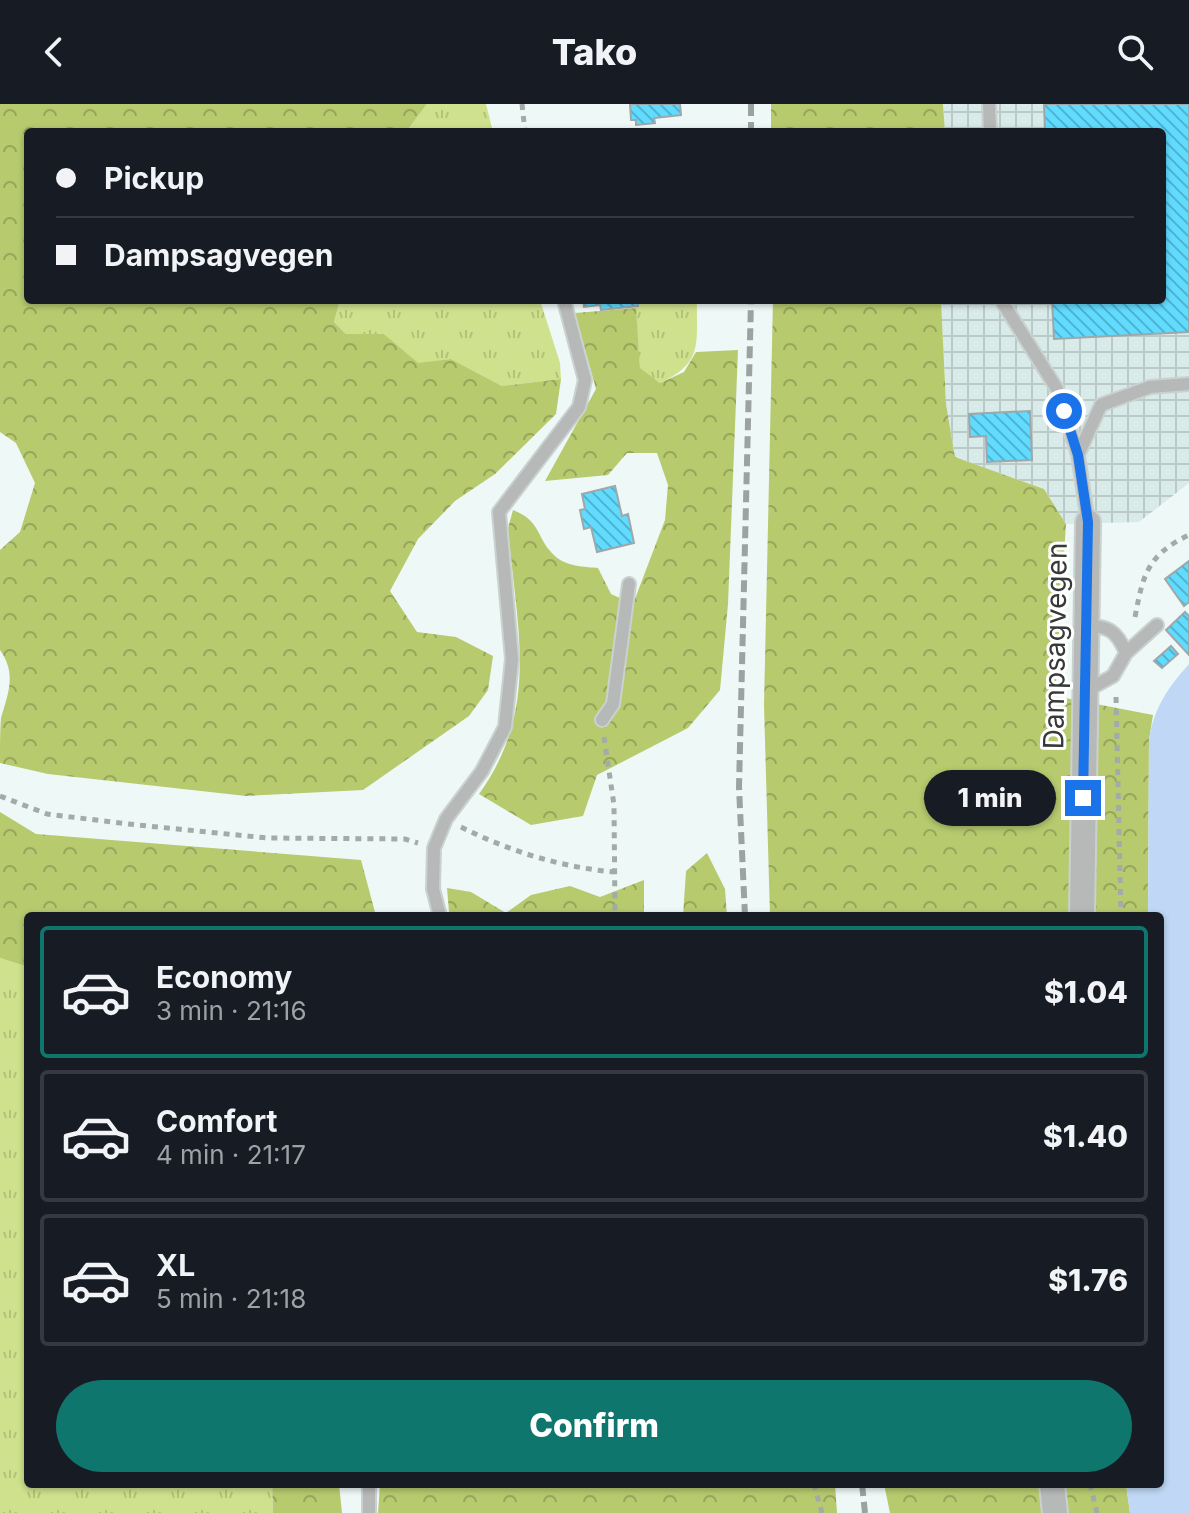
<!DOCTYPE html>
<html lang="en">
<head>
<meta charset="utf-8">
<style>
  :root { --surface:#171b24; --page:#20242c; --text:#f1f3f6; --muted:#9ea1a6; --line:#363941; --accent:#0f766e }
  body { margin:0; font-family:Inter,sans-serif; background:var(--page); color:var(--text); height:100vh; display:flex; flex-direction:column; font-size:30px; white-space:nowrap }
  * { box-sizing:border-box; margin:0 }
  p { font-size:26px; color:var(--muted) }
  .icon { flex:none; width:44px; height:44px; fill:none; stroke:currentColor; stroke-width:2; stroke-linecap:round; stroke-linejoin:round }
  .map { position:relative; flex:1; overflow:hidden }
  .drawer { position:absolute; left:24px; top:808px; width:1140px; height:576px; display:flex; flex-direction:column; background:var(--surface); border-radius:8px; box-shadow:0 2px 6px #0004 }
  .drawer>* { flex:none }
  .guide { position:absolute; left:24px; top:24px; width:1142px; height:176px; border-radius:8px; box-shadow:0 2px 6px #0004; display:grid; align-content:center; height:176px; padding:0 32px; background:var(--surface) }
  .end { position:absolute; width:36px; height:36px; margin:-18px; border:10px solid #1a73e8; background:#fff; box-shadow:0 0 0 4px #fff }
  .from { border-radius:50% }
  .bubble { position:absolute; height:56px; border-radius:28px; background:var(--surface); box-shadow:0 2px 6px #0004; font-size:26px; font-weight:800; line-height:56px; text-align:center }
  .guide b { display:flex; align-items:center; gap:28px; height:76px; font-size:30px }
  .guide b+b { border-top:2px solid var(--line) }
  .guide i { width:20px; height:20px; background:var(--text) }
  ul { padding:14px 0 0; list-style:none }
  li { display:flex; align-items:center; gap:24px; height:132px; margin:0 16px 12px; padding:0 16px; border:4px solid var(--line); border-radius:8px }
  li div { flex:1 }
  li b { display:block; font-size:30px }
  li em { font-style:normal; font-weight:800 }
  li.active { border-color:var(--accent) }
  li>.icon { width:72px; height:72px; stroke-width:1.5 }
  .cta { display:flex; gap:16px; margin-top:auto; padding:16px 32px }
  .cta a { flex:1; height:92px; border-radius:48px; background:var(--accent); color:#fff; font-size:32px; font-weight:800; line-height:92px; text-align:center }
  header { display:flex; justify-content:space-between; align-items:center; height:104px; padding:0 32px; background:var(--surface); font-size:36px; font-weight:800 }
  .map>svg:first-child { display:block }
</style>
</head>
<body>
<header><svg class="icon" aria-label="back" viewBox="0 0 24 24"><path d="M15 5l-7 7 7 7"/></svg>Tako<svg class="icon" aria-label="search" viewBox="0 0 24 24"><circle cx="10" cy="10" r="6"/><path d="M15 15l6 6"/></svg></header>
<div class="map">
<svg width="1189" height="1409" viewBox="0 0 1189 1409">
  <defs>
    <pattern id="industrial-grid" width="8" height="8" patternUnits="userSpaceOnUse" patternTransform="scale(2)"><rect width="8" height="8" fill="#d9ebe8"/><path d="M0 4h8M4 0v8" fill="none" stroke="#bbcac8"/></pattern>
    <pattern id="grass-tufts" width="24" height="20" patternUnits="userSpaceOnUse" patternTransform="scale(2)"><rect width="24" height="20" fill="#cfe18d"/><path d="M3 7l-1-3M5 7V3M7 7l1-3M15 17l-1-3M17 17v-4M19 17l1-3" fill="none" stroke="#b2c27a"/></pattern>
    <pattern id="forest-crowns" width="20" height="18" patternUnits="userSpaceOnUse" patternTransform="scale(2)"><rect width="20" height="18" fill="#b7ca6e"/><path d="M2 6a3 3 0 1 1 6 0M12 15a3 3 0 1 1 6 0" fill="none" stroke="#96a55b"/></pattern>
    <pattern id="building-back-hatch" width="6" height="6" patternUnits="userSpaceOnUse" patternTransform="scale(2)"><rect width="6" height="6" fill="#61dcff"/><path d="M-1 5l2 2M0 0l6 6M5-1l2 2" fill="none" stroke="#51b3cf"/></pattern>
  </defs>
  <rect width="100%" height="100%" fill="#eef8f6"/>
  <path fill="url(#industrial-grid)" d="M943 0H1189V379L1139 418 1066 420 1044 385 955 353 946 300 941 196H1162V28H945Z"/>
  <path fill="url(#grass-tufts)" d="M427 0H486L493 28H406Z
    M340 196H540L560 259 561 275 502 282 451 255 418 260 384 230H346L334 218Z
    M635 196H697C696 240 704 258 660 279L640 265Z
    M0 854 28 863V1380H272L273 1409H0Z"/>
  <path fill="url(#forest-crowns)" d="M0 0H427L406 28H28V196H340L334 218 346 230H384L418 259 451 255 502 282 561 275 556 310 495 370 455 397 418 435 390 487 417 528 456 533 493 552 488 586 469 612 363 686 246 692 48 670 0 659C0 645 0 626 1 614 8 589 17 570 0 546V446L20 428 35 379 16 339 0 328Z
    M771 0H943L945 28H771Z
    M773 196H941L946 300 955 353 1044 385 1066 420 1055 592 1153 611 1149 636 1148 812H770L764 601Z
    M636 204 640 264 660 279 684 268 696 248 738 246 728 500 720 586 688 624 597 671 583 712 531 721 479 690C541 604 516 521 508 424L513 406C542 417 536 435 555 452 565 462 585 463 598 464L611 490 633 500 665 416 668 381 657 349H627L608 371 545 377 596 285 575 209Z
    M0 708 36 730 361 756 376 812H28V863L0 854Z
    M707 749 725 785 727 812H683L686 767Z
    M644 776V812H450L449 808 447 784 471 788 506 809 531 791 570 782 600 793Z
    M272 1380H339L342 1409H273Z
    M380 1380H835L837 1409H378Z
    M884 1380H1126L1130 1409H890Z"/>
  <path fill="#c0d8f5" d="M1189 560V1409H1130L1126 1380H1160V812H1148L1149 636C1154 603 1168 584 1189 560Z"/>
  <path fill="url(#building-back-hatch)" stroke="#9ea7aa" stroke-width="2" d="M630 0H680L681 11 654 14 655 19 636 21V16H631Z
    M1044 0H1189V228L1054 235 1052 196H1162V28H1045Z
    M583 196H637L638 202 601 206 600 201 584 203Z
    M1030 307 1032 356 987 358 986 332 970 333 969 310Z
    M615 382 622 412 628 410 634 439 597 448 591 423 584 425 580 406 585 405 582 390Z
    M1189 457V498L1184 502 1165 475Z
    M1185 508 1189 512V551L1166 526Z
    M1171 542 1178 550 1162 564 1154 557Z"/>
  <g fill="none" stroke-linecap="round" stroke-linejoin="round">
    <g stroke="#c9d2d0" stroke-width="16">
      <path id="lane" d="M989 0 990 28
        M1001 196 1057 285 1078 351 1088 418
        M1078 351 1101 301 1150 283 1189 280
        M1126 549 1157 521
        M1084 588 1113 572 1126 549C1117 527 1108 521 1084 522
        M602 616 613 600 629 480
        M440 812 433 785 434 744 446 715 482 667 505 623 512 555 499 408 579 303 585 276 564 196
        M369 1380V1409"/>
    </g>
    <g stroke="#c9d2d0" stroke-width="28">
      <path id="street" d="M1082 812 1088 418
        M1052 1380 1055 1409"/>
    </g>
    <path stroke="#a3aba9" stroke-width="5" stroke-dasharray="6 6" stroke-linecap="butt" d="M522 0 525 28
      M1135 513C1143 471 1147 451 1189 431
      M1116 593 1121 812
      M604 633 614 701 615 812
      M0 692 47 710 128 720 267 734 405 735 418 739
      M461 723C509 747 560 763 614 768
      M814 1380 822 1409
      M1090 1380 1097 1409"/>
    <use href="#lane" stroke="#b6b9b7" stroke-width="12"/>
    <use href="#street" stroke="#b6b9b7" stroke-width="24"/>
    <path stroke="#9ba2a0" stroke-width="6" stroke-dasharray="12 6" stroke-linecap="butt" d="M751 0V28
      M745 812 739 683 751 196
      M862 1380 865 1409"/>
  </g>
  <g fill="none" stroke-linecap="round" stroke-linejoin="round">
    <path stroke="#1a73e8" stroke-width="10" d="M1064 307 1078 351 1088 418 1083 694"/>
  </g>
  <g text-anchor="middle" stroke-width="6" stroke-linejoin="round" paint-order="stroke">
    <g font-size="28" fill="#353938" stroke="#fff">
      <text transform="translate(1055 542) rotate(-89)" y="10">Dampsagvegen</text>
    </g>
  </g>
</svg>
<i class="end from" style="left:1064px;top:307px"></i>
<i class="end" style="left:1083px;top:694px"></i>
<div class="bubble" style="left:924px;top:666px;width:132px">1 min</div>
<div class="guide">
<b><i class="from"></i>Pickup</b>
<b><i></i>Dampsagvegen</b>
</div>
<section class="drawer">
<ul>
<li class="active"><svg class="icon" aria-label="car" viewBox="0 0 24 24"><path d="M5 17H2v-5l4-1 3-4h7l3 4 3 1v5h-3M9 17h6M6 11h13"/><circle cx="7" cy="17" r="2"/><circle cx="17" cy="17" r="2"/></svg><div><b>Economy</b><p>3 min · 21:16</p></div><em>$1.04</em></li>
<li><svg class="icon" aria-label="car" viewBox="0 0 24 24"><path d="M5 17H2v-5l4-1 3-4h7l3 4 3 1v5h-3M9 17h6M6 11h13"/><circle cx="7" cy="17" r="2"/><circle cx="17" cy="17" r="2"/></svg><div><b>Comfort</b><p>4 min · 21:17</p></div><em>$1.40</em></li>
<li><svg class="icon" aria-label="car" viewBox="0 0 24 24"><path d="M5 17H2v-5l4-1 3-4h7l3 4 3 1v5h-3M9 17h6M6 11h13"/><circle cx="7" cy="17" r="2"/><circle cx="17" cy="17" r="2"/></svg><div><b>XL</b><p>5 min · 21:18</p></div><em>$1.76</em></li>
</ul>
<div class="cta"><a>Confirm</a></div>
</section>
</div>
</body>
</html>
